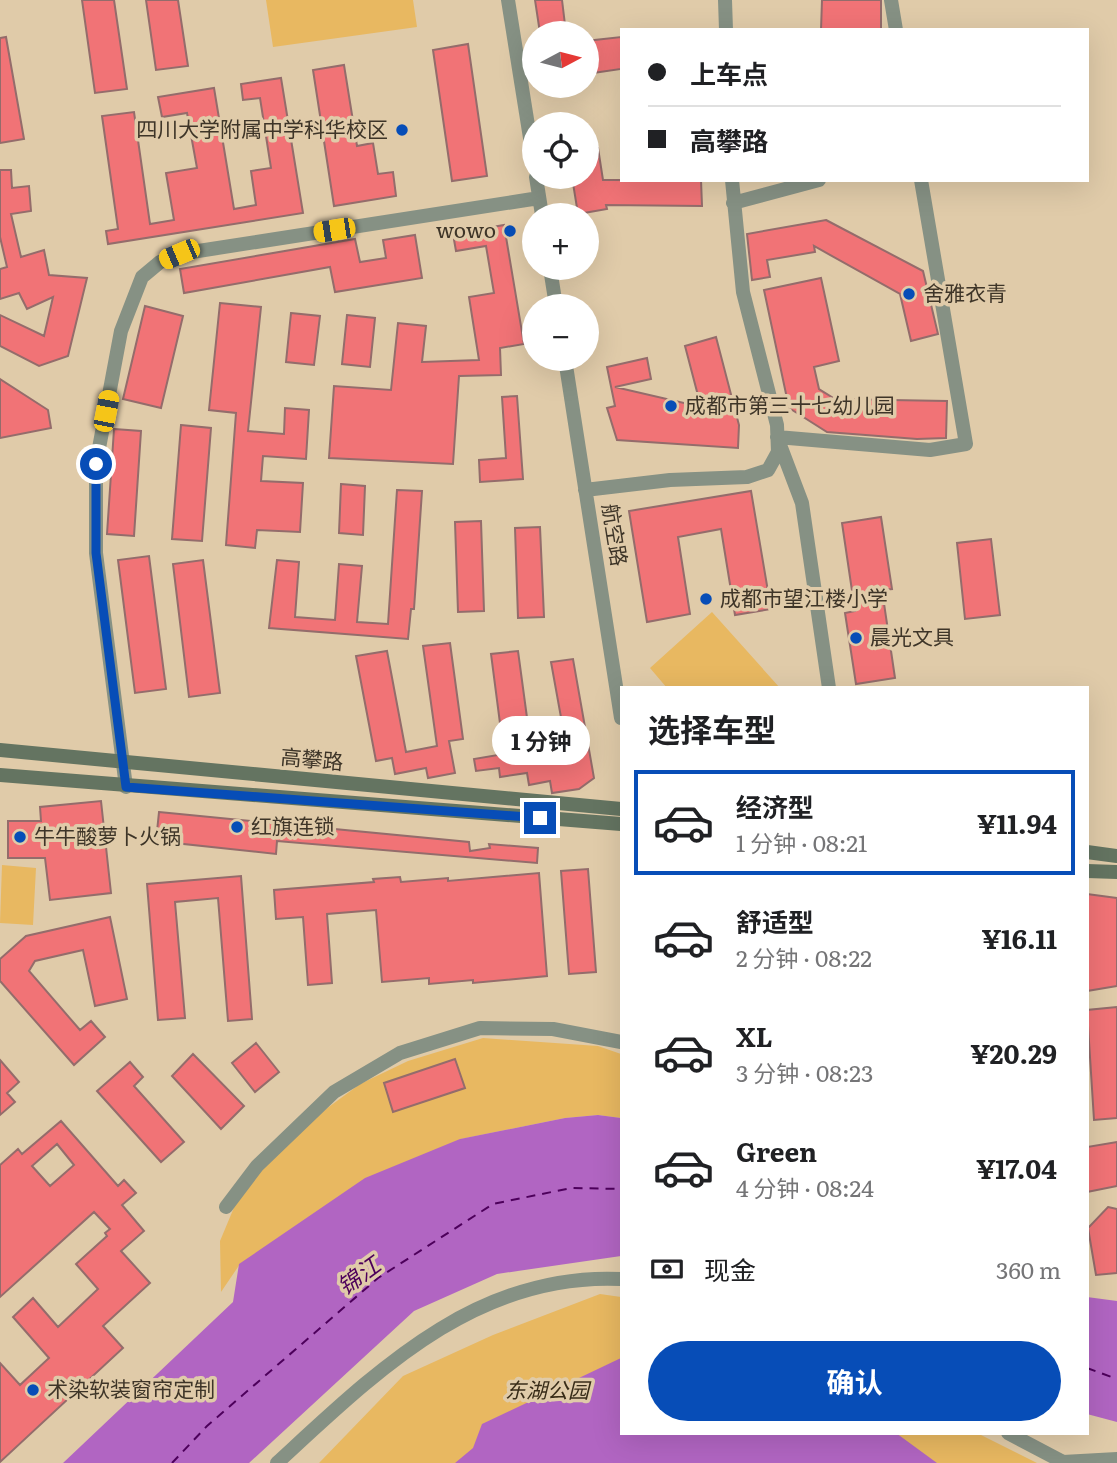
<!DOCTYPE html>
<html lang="zh">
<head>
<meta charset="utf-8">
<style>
  :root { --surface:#fff; --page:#f2f2f2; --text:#202124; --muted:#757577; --line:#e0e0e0; --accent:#074db7 }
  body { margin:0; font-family:Literata,"Noto Sans SC",serif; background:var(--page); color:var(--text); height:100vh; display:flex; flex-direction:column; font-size:26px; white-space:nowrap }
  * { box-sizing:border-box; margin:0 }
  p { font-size:23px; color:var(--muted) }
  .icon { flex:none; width:38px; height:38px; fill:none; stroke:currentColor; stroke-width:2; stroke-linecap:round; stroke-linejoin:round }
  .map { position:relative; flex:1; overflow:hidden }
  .side { position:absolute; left:620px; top:686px; width:469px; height:749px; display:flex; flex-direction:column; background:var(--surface); border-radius:0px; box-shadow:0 7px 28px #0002 }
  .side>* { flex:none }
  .guide { position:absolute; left:620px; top:28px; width:469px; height:154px; border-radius:0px; box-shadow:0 7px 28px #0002; display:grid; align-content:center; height:154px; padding:0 28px; background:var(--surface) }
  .needle { width:46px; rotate:83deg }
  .buttons { position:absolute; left:522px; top:21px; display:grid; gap:14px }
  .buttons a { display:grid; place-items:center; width:77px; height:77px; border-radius:50%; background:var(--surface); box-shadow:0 7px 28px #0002; font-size:35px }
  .end { position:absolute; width:32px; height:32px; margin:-16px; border:9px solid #074db7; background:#fff; box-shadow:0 0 0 4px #fff }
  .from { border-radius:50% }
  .bubble { position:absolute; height:49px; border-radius:24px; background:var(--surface); box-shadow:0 7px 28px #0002; font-size:23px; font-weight:700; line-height:49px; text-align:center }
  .car { position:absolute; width:21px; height:42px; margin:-21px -10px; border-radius:9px; box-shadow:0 0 5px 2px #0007; background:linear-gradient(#f5c518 24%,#345 0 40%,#f5c518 0 76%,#345 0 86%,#f5c518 0) }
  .guide b { display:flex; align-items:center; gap:24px; height:66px; font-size:26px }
  .guide b+b { border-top:2px solid var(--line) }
  .guide i { width:18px; height:18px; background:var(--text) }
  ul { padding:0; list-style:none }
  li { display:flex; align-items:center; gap:21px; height:105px; margin:0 14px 10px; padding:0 14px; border:4px solid transparent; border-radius:0px }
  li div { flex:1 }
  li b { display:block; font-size:26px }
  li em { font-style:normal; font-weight:700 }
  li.active { border-color:var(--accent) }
  li>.icon { width:63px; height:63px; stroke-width:1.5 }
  h2 { padding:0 28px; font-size:32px; line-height:84px }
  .pay { display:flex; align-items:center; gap:18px; height:77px; padding:0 28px; font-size:26px }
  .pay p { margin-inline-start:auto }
  .primary-button { display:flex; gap:14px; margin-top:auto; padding:14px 28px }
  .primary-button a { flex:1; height:80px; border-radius:42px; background:var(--accent); color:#fff; font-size:28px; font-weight:700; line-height:80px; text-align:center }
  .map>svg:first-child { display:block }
</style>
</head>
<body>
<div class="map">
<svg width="1117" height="1463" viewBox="0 0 1117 1463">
  <rect width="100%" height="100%" fill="#e0cba9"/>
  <path fill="#e8b861" d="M266 0H413L417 27 273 47Z
    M712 612 780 688H667L650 668Z
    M2 865 36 868 33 925 0 923Z
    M483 1038 598 1046 621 1054V1118L598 1115 565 1118 461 1139 240 1264 221 1292 220 1241 243 1186 322 1112 360 1084 408 1061Z
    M600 1294 621 1297V1433H977L1037 1463H319L403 1376 493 1335Z"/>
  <path fill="#b165c2" d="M598 1115 621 1118V1256L497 1274 414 1311 249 1463H63L233 1302 239 1264 365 1178 460 1139 565 1118Z
    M1087 1297 1117 1301V1422L1087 1414Z
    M621 1358V1433H896L937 1463H455L473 1448 482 1424Z"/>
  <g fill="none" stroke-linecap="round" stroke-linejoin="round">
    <path stroke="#4d005b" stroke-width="2" stroke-dasharray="9 7" stroke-linecap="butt" d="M1087 1368 1117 1379
      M172 1463 207 1426 378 1278 493 1204 571 1188 621 1189"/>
  </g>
  <path fill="#f17376" stroke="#946c6b" stroke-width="2" fill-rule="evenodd" d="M82 0H114L127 89 95 93Z
    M146 0H178L188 66 156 70Z
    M535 0H562L566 33H540Z
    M822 0H881V30H821Z
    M6 37 24 139 0 143V38Z
    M621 37V69L586 74V41Z
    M468 44 487 176 452 181 433 50Z
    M344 65 357 146 373 143 378 174 393 172 396 196 334 206 313 70Z
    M281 78 303 213 108 244 106 231 118 229 102 116 134 112 150 224 174 220 166 173 197 168 187 113 162 117 158 97 214 88 234 209 256 205 251 171 271 168 260 98 243 100 241 84Z
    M598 148 603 180H701L702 206 606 205 607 209 578 214 572 177H586V149Z
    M0 170H11L12 188 29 186 31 211 11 214 21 257 44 250 49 275 87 278 68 356 39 366 0 346V315L44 336 53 297 27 309 19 293 0 299V269L7 267 0 237Z
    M826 220 923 271 938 334 911 341 900 294 814 246 815 252 767 260 770 277 752 280 747 234Z
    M504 225 524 344 500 348 501 375 459 376 453 464 329 458 334 386 391 390 398 323 426 326 422 362 479 360 469 297 494 293 486 246 456 251 453 234Z
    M415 235 422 278 335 292 330 267 184 293 180 269 355 239 360 262 386 258 383 240Z
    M821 278 839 361 814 367 819 389 835 399 947 401 946 438 917 439 827 432 789 408 764 290Z
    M220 303 261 307 248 431 284 434 285 408 309 410 306 459 263 456 261 481 303 483 300 532 257 530 255 548 226 545 236 413 209 410Z
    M145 306 183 316 161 408 123 399Z
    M291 313 320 316 314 365 286 362Z
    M347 315 375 318 370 367 342 364Z
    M716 337 739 425 738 448 617 440 607 408 615 406 607 367 647 358 651 379 615 387 701 407 685 346Z
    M0 379 48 410 51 428 0 438Z
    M517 396 523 479 480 482 479 460 506 458 502 397Z
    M181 425 211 428 202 541 172 539Z
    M114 429 141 431 134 536 107 534Z
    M341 484 365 486 363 535 339 533Z
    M397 490 422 491 414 609H411L408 639 269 628 277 560 299 562 295 617 335 620 339 564 362 566 357 622 388 624Z
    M751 491 771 609 735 615 721 529 678 537 690 614 647 622 629 511Z
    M881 517 892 589 882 590 895 678 856 684 845 613 855 611 842 523Z
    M481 521 484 611 458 612 455 522Z
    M540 527 544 617 518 618 515 528Z
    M991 539 1000 615 965 619 957 543Z
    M149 556 166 689 135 693 118 560Z
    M203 560 220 693 189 697 173 564Z
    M450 643 463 739 449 741 455 773 428 778 426 768 395 774 392 758 376 761 356 656 387 651 406 752 437 746 423 646Z
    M518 651 533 762 568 756 551 662 573 659 594 778 579 789 552 793 550 781 529 785 527 773 500 777 499 768 476 771 474 759 504 754 491 654Z
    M101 801 111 893 50 900 45 858H8V821H41L40 807Z
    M159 812 469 842 470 851 490 848 489 844 538 848 537 863 277 841 276 854 156 841Z
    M588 869 596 972 569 974 561 871Z
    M539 873 547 976 473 983V980L429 984V978L382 982 376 910 327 914 332 983 308 985 303 917 276 919 274 890 374 882 373 879 400 877 401 882 448 878V881Z
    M241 876 252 1019 228 1021 218 898 175 902 185 1018 158 1020 147 884Z
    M1087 894 1117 898V986L1087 991Z
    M110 917 127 999 95 1006 83 950 35 961 29 971 80 1030 91 1021 105 1037 74 1065 0 981V959L26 936Z
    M1117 1007V1118L1094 1120 1087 1010Z
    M256 1043 279 1072 255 1092 232 1063Z
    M193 1054 244 1106 221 1129 172 1076Z
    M455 1059 465 1088 393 1112 384 1083Z
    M0 1060 19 1082 7 1093 15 1102 0 1115Z
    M130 1062 143 1077 134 1086 184 1142 161 1162 97 1091Z
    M61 1121 118 1186 124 1180 136 1193 122 1205 144 1231 121 1251 150 1283 103 1326 123 1348 0 1462V1363L20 1385 49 1358 13 1317 33 1298 58 1327 98 1289 76 1264 107 1236 105 1233 110 1229 94 1212 0 1297V1165L18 1149 22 1154ZM57 1144 74 1165 50 1186 32 1166Z
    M1117 1142V1186L1087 1192V1147Z
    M1108 1207 1117 1209V1273L1096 1275 1088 1228Z"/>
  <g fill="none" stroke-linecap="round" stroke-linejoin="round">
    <path stroke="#869184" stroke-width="14" d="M508 0 534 163
      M725 0 726 30
      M891 0 896 30
      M536 177 542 215
      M733 203 819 180
      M550 268 556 306
      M565 359 621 718
      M585 490 670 480 747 477 768 470 778 452 777 425 743 292 732 180
      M829 688 802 503 777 437 930 450 966 444 921 180
      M126 787 96 553V464L121 331 142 277 160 262 179 254 539 198
      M226 1207 257 1166 334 1092 400 1053 480 1028 553 1029 621 1042"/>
    <path stroke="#869184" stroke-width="14" d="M1008 1433 1063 1462 1117 1459
      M277 1463C376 1372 476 1272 621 1279"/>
    <path stroke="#647461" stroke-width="14" d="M0 750 621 809
      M0 775 621 824
      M1087 852 1117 856
      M1087 871 1117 872"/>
  </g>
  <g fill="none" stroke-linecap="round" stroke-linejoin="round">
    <path stroke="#074db7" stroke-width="9" d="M96 464V553L126 787 540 818"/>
  </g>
  <g fill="#074db7" stroke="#e0cba9" stroke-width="2.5">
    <circle cx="402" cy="130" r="7"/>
    <circle cx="510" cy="231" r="7"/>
    <circle cx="909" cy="294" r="7"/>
    <circle cx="671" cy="406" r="7"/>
    <circle cx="706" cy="599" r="7"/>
    <circle cx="856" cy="638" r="7"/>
    <circle cx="237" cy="827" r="7"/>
    <circle cx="20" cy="837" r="7"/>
    <circle cx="33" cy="1390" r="7"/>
  </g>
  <g text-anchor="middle" stroke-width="7" stroke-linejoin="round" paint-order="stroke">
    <g font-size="21" fill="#3e3528" stroke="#e0cba9" text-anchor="start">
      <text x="388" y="137" text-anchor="end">四川大学附属中学科华校区</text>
      <text x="496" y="238" text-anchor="end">wowo</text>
      <text x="923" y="301">舍雅衣青</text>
      <text x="685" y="413">成都市第三十七幼儿园</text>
      <text x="720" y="606">成都市望江楼小学</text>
      <text x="870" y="645">晨光文具</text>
      <text x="251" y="834">红旗连锁</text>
      <text x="34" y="844">牛牛酸萝卜火锅</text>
      <text x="47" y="1397">术染软装窗帘定制</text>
    </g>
    <g font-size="21" fill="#3e3528" stroke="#e0cba9">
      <text transform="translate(614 535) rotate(81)" y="7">航空路</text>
      <text transform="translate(312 760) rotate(5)" y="7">高攀路</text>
    </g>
    <g font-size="21" font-style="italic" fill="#382c18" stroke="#e0cba9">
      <text x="547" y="1398">东湖公园</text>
    </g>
    <g font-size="23" font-style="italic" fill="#4d005b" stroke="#e0cba9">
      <text transform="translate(359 1276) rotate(-36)" y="8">锦江</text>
    </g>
  </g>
</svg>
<div class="buttons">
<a><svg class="needle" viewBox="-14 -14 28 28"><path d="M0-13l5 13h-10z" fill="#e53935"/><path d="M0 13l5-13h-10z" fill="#757577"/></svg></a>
<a><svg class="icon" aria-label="locate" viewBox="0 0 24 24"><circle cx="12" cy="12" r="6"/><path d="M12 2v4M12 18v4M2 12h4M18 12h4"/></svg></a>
<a>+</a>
<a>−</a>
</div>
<i class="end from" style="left:96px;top:464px"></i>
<i class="end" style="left:540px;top:818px"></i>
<div class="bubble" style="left:492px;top:716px;width:98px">1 分钟</div>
<i class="car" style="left:334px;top:230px;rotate:261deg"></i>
<i class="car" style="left:179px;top:254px;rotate:247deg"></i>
<i class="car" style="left:106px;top:411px;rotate:11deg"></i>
<div class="guide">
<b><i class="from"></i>上车点</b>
<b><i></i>高攀路</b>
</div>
<section class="side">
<h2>选择车型</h2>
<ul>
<li class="active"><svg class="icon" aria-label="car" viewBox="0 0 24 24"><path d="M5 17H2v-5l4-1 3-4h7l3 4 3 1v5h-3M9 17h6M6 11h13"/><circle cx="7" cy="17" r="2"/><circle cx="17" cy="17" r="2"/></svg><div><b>经济型</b><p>1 分钟 · 08:21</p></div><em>¥11.94</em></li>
<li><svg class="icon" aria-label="car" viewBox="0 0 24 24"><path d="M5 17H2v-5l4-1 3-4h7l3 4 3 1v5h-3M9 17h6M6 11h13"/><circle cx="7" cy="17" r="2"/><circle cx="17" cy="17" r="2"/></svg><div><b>舒适型</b><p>2 分钟 · 08:22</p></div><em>¥16.11</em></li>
<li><svg class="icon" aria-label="car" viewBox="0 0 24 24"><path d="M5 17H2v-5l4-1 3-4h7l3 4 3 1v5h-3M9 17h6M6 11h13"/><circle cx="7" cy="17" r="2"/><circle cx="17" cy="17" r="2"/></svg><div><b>XL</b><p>3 分钟 · 08:23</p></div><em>¥20.29</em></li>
<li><svg class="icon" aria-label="car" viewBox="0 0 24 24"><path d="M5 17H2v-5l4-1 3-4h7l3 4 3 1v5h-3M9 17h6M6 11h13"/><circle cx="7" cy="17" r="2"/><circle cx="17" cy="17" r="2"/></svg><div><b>Green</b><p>4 分钟 · 08:24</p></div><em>¥17.04</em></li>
</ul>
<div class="pay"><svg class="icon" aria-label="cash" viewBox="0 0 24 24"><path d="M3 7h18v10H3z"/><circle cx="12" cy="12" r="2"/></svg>现金<p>360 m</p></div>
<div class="primary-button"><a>确认</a></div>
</section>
</div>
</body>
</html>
